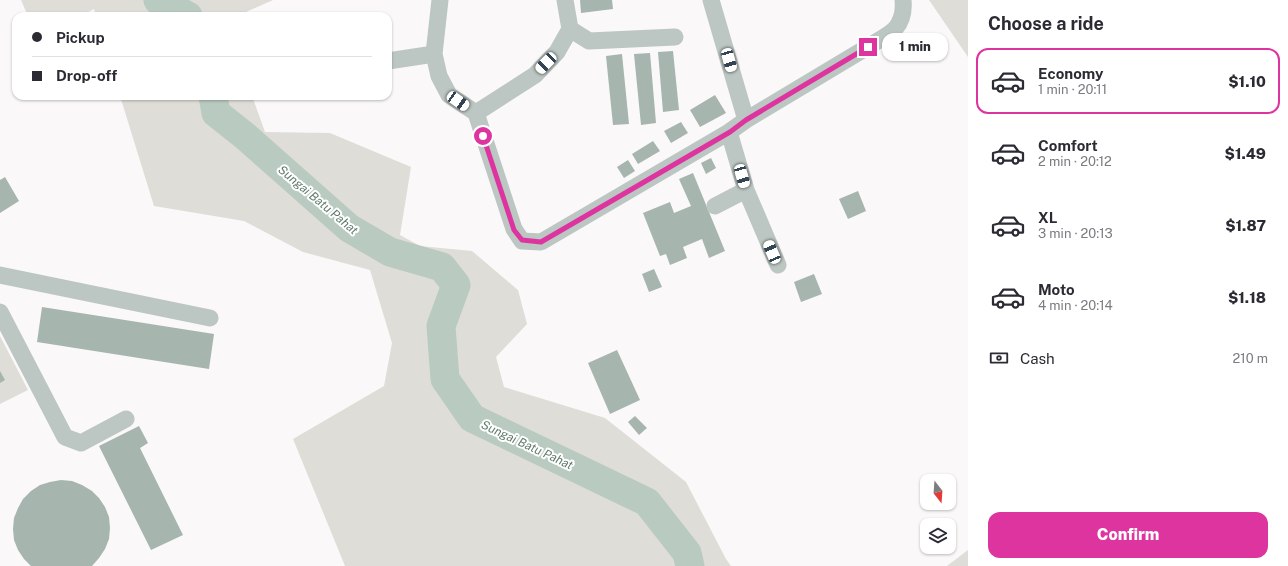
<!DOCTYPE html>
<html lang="en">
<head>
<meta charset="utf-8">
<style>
  :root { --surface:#fff; --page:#f7f7f7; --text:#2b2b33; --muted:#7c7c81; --line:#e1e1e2; --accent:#de34a0 }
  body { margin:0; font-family:"Public Sans",sans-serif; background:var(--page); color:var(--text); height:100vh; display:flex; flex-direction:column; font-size:15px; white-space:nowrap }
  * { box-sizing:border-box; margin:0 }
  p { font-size:13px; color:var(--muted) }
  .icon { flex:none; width:22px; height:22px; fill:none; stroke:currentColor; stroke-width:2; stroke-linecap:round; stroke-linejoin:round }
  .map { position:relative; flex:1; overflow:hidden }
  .drawer { display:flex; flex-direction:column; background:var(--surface); width:320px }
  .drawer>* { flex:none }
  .banner { position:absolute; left:12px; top:12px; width:380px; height:88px; border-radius:12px; box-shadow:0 1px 3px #0004; display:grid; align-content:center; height:88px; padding:0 20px; background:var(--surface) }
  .needle { width:26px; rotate:163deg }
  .controls { position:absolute; left:920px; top:474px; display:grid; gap:8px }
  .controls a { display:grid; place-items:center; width:36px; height:36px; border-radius:8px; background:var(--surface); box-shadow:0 1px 3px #0004; font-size:20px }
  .end { position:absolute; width:18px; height:18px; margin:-9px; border:5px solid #de34a0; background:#fff; box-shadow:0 0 0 2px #fff }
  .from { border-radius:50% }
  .bubble { position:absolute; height:28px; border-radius:12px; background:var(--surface); box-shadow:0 1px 3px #0004; font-size:13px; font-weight:800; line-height:28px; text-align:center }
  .car { position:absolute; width:12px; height:24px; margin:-12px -6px; border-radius:5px; box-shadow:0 0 3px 1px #0007; background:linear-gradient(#fff 24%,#345 0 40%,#fff 0 76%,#345 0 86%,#fff 0) }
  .banner b { display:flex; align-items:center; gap:14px; height:38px; font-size:15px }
  .banner b+b { border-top:1px solid var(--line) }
  .banner i { width:10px; height:10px; background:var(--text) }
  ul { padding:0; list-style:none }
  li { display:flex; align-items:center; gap:12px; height:66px; margin:0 8px 6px; padding:0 12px; border:2px solid transparent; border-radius:12px }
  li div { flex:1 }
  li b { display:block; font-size:15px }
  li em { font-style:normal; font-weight:800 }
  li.current { border-color:var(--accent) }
  li>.icon { width:36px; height:36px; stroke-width:1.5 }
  h2 { padding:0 20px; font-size:18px; line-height:48px }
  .pay { display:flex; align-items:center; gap:10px; height:44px; padding:0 20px; font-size:15px }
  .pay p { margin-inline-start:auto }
  .action { display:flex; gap:8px; margin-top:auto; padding:8px 20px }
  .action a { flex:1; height:46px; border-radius:12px; background:var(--accent); color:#fff; font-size:16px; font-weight:800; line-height:46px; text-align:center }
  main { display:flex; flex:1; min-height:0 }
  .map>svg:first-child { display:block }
</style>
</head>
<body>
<main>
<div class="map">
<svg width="968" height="566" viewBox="0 0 968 566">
  <rect width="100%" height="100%" fill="#faf8f8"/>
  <path fill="#dfddd7" d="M21 0H273L237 16H96L94 9 81 16H28Z
    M929 0H968V57Z
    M120 96H252L265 132 330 133 411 167 400 235 420 246 472 251 518 290 527 324 496 357 504 387 605 418 686 482 726 559 731 566H345L293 439 384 386 392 343 370 270 303 252 244 221 154 206Z
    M0 336 28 390 0 404Z
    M968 550V566H947Z"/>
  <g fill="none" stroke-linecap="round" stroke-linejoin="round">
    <path stroke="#b9cac0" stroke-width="29" d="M158 0 188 16
      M213 96 216 113 245 136 349 228 390 252 442 267 456 285 441 326 445 379 472 418 647 502 687 553 690 566"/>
  </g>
  <path fill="#a6b5ae" d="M580 0H612L613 9 581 13Z
    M267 12 268 16H258Z
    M673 51 679 110 663 112 658 52Z
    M650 53 656 123 641 125 634 54Z
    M622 54 629 124 613 125 606 56Z
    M715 95 726 113 700 127 690 110Z
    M681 122 688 133 671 143 664 131Z
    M653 141 660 151 638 164 632 154Z
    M711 158 716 168 706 174 701 163Z
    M628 160 635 171 624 178 617 167Z
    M693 173 725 251 709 258 702 239 683 247 687 258 670 265 666 254 660 256 643 213 670 202 674 213 691 206 679 179Z
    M5 177 19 201 0 213V180Z
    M858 191 866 211 848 219 839 199Z
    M654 269 662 287 649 292 642 274Z
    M814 274 822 294 801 302 794 282Z
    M42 307 214 334 209 369 37 342Z
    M617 350 640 400 610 414 588 363Z
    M0 371 5 380 0 383Z
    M635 416 647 428 639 435 628 422Z
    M139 426 148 443 140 448 183 535 151 550 99 446Z
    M61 480 72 481 82 485 92 491 99 498 105 507 109 517 110 528 109 539 105 549 99 558 92 566H31L24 559 18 550 14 540 13 529 14 518 18 508 23 499 31 491 40 485 50 482Z"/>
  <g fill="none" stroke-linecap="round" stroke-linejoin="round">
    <path stroke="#bcc6c2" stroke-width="17" d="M440 0 434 54 439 76 449 95 476 113
      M565 0 570 29 557 52 535 75 476 113 514 229 522 241 541 242 729 132 746 120 881 39C886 36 891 33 895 29 902 21 904 10 903 0
      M711 0 746 120
      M570 29 589 41 675 37
      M388 61 434 54
      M729 132 746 190 778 265
      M715 206 746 190
      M0 275 210 318
      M0 312 65 437 81 443 126 419"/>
  </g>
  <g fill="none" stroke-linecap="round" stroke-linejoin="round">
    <path stroke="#de34a0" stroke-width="5" d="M483 136 514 230 522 240 541 242 730 132 746 120 868 47"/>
  </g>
  <g text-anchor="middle" stroke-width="4" stroke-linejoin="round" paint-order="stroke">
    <g font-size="12" font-style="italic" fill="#607b6b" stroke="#fff">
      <text transform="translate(318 200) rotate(40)" y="4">Sungai Batu Pahat</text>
      <text transform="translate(527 445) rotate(25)" y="4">Sungai Batu Pahat</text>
    </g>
  </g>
</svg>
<div class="controls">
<a><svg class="needle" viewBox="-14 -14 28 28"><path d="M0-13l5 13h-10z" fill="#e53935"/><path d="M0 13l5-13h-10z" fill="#7c7c81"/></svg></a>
<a><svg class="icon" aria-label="layers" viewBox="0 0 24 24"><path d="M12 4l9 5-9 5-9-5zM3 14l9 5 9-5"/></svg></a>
</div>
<i class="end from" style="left:483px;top:136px"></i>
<i class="end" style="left:868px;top:47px"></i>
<div class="bubble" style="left:882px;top:33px;width:66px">1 min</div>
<i class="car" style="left:729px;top:60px;rotate:164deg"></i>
<i class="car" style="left:546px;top:63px;rotate:224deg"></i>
<i class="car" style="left:458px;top:101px;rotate:124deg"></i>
<i class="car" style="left:742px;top:176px;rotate:164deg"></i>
<i class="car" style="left:772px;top:252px;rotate:337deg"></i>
<div class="banner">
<b><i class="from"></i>Pickup</b>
<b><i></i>Drop-off</b>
</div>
</div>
<section class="drawer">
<h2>Choose a ride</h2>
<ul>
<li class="current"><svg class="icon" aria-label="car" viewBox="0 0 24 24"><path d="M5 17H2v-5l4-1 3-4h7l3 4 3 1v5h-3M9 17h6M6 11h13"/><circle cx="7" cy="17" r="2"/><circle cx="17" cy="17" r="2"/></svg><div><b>Economy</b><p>1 min · 20:11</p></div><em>$1.10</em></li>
<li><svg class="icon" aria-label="car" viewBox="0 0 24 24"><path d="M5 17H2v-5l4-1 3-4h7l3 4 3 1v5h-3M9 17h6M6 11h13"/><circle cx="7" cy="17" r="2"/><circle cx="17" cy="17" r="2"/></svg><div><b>Comfort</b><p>2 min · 20:12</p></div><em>$1.49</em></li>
<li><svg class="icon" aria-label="car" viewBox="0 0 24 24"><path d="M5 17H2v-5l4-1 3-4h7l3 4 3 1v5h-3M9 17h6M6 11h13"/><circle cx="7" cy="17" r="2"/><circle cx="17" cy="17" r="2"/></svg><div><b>XL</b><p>3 min · 20:13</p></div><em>$1.87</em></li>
<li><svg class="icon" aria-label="car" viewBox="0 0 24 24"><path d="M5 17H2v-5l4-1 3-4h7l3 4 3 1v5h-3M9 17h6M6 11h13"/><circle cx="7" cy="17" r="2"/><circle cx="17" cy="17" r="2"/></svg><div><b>Moto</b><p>4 min · 20:14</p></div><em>$1.18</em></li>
</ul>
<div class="pay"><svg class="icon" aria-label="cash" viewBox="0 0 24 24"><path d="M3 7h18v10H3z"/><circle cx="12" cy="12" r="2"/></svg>Cash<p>210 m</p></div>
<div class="action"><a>Confirm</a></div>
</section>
</main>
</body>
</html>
